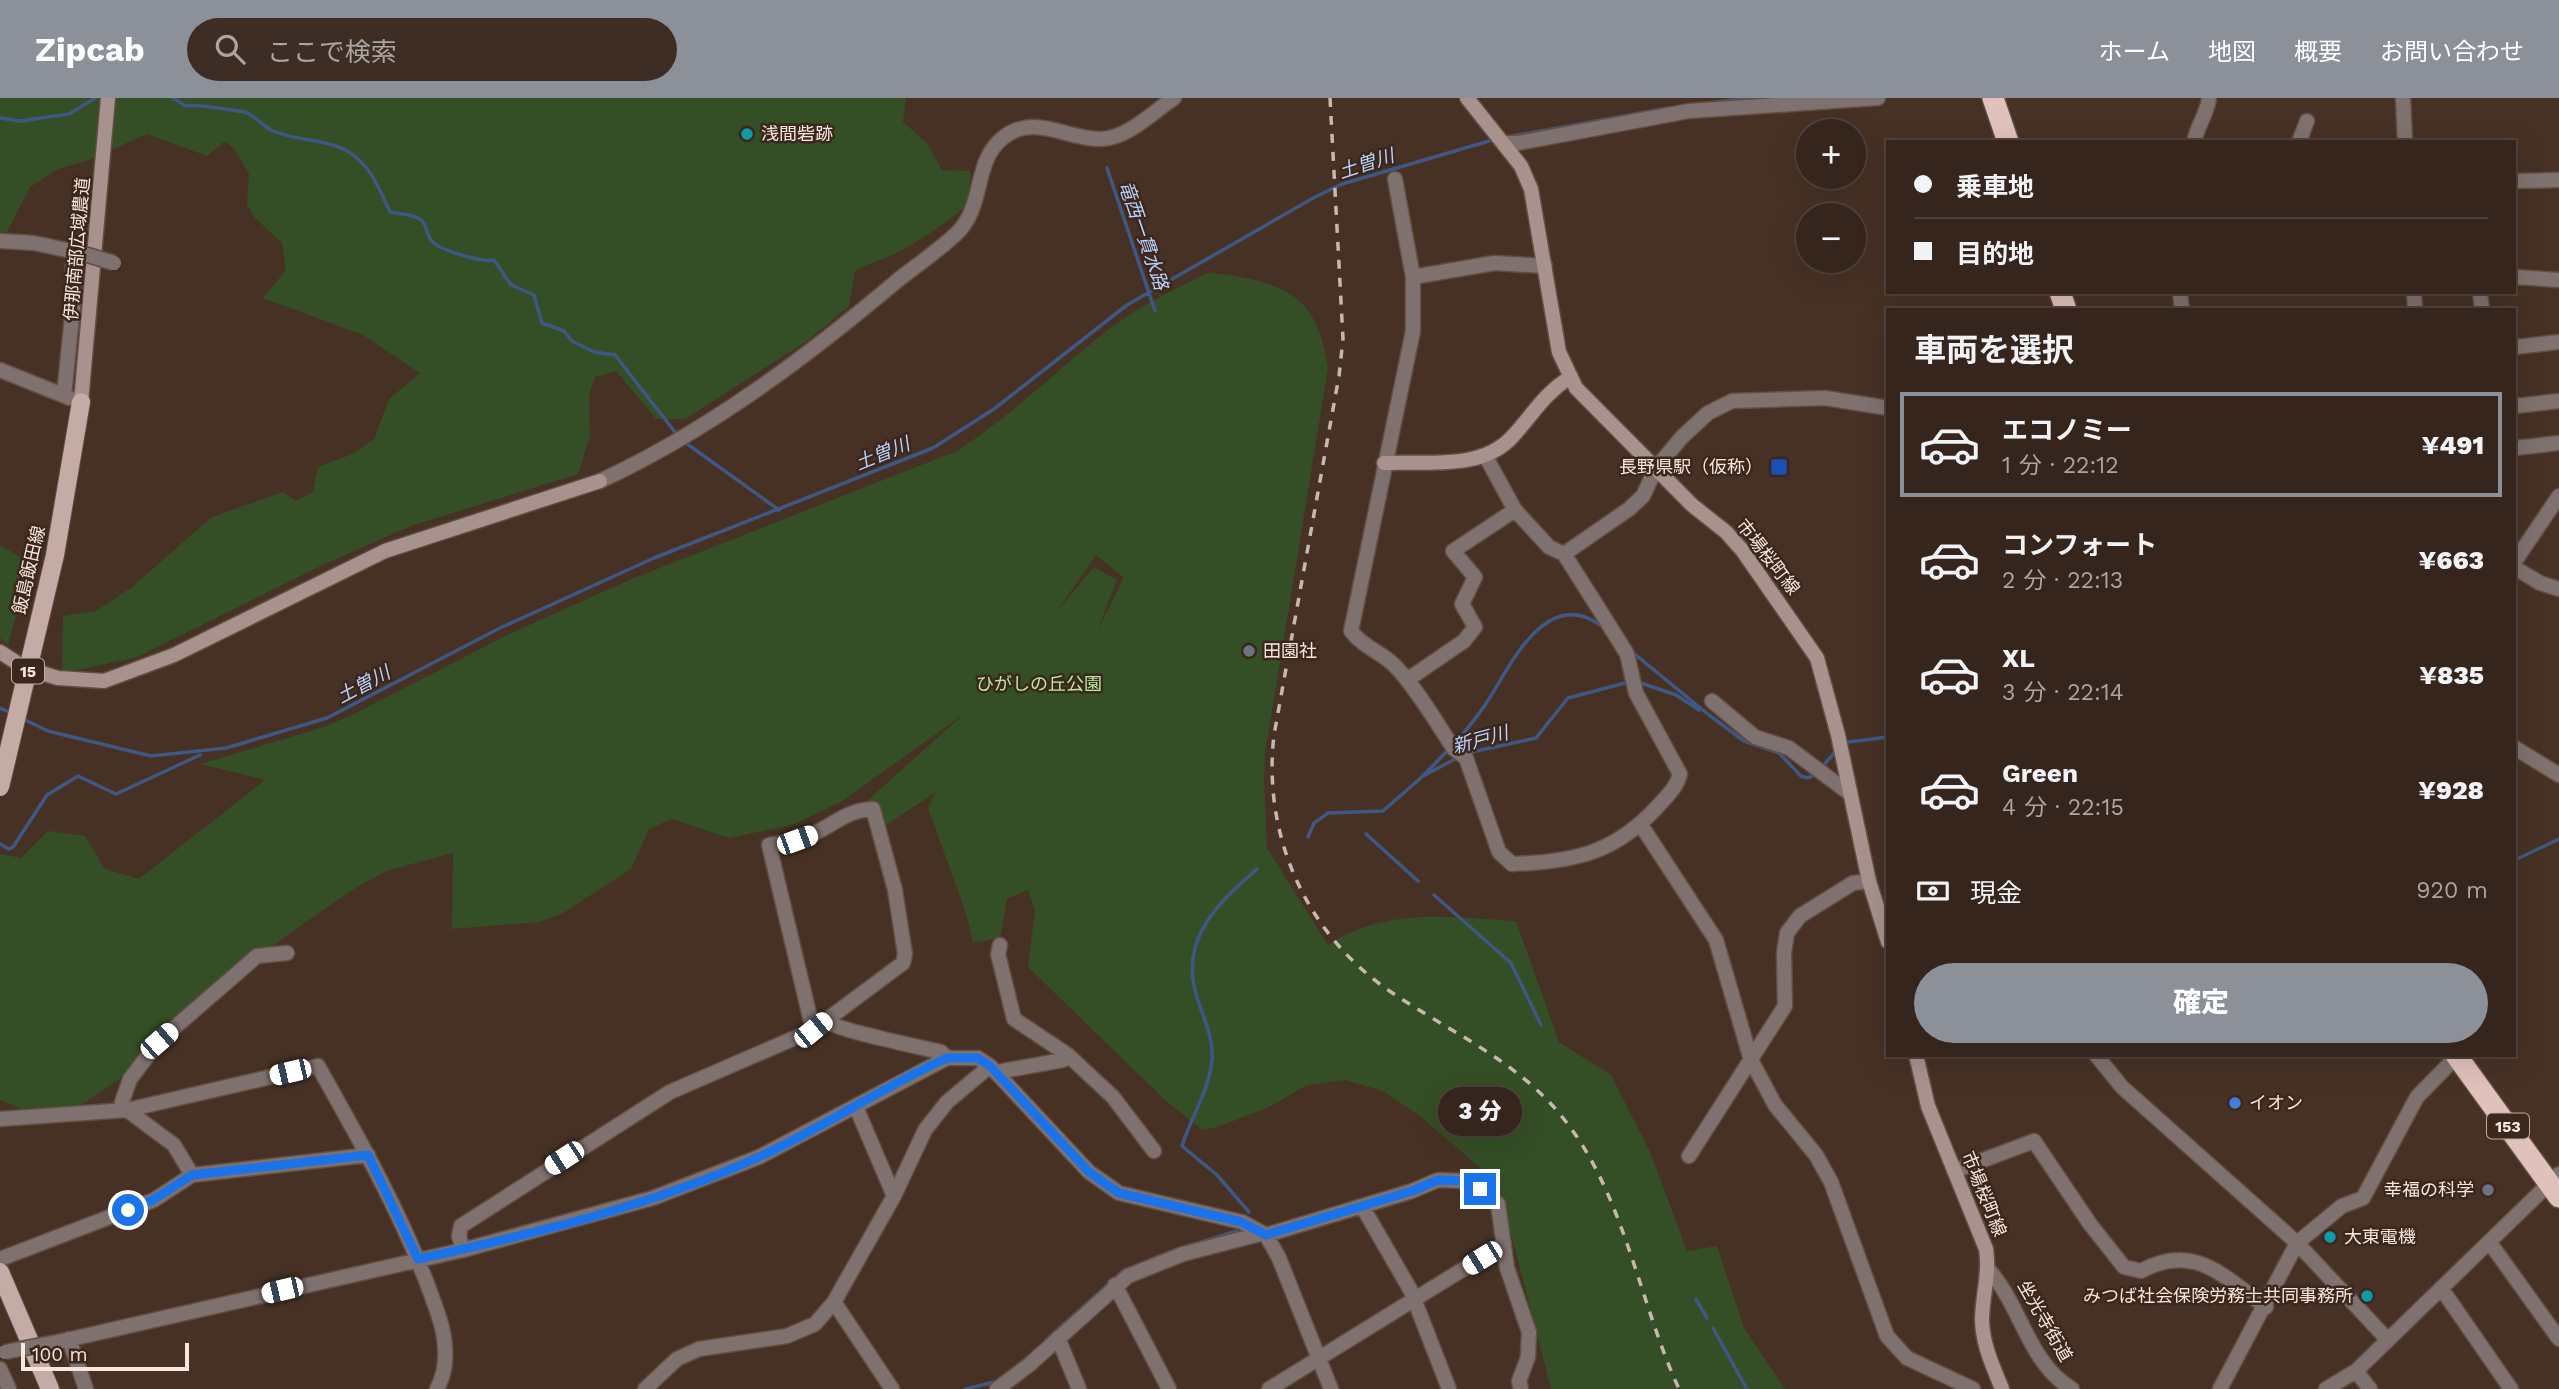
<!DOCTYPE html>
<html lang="ja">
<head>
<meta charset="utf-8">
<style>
  :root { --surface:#35251c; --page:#3d2d25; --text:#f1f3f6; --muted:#aaa5a3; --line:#4f423b; --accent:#8c9099 }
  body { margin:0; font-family:"Work Sans","Noto Sans JP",sans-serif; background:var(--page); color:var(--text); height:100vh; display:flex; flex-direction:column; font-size:26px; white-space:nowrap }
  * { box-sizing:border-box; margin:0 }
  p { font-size:23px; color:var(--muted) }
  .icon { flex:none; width:38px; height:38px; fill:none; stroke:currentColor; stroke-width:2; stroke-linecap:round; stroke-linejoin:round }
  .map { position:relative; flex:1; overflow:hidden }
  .panel { position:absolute; left:1886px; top:210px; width:630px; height:749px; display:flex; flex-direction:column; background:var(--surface); border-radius:0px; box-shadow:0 7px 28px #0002,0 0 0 2px var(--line) }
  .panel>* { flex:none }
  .banner { position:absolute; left:1886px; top:42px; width:630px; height:154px; border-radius:0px; box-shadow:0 7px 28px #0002,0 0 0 2px var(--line); display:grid; align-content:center; height:154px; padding:0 28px; background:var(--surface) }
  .fabs { position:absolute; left:1796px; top:21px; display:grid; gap:14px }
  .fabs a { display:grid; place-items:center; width:70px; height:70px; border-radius:50%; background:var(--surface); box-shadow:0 7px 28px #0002,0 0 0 2px var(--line); font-size:35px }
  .scale { position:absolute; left:21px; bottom:18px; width:168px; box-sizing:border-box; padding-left:7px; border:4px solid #f5e6df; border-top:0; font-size:19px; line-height:24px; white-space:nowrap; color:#f5e6df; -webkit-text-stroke:5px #3c271c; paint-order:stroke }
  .end { position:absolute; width:32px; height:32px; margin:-16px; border:9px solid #1a73e8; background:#fff; box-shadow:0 0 0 4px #fff }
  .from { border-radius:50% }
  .bubble { position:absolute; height:49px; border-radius:24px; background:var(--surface); box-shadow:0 7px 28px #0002,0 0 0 2px var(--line); font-size:23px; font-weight:800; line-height:49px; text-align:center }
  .car { position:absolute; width:21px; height:42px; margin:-21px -10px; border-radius:9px; box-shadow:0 0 5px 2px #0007; background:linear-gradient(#fff 24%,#345 0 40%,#fff 0 76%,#345 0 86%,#fff 0) }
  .banner b { display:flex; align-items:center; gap:24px; height:66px; font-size:26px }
  .banner b+b { border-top:2px solid var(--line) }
  .banner i { width:18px; height:18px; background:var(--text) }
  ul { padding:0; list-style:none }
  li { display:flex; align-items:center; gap:21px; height:105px; margin:0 14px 10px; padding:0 14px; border:4px solid transparent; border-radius:0px }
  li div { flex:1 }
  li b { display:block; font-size:26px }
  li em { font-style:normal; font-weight:800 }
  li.active { border-color:var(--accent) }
  li>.icon { width:63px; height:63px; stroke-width:1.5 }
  h2 { padding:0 28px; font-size:32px; line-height:84px }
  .pay { display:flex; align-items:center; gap:18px; height:77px; padding:0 28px; font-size:26px }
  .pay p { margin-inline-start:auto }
  .cta { display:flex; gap:14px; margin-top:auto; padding:14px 28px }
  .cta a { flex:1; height:80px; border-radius:42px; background:var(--accent); color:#fff; font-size:28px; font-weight:800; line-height:80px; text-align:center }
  header { display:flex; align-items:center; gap:42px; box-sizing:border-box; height:98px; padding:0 35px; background:var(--accent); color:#fff }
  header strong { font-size:33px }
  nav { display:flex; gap:38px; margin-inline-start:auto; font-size:24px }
  .search { width:490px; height:63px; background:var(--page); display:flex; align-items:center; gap:18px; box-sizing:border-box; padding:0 24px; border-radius:38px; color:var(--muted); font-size:26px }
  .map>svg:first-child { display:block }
</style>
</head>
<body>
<header>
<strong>Zipcab</strong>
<div class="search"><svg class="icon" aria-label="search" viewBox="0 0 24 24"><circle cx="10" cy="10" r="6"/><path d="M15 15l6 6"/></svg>ここで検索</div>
<nav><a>ホーム</a><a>地図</a><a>概要</a><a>お問い合わせ</a></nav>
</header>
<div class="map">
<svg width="2559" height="1291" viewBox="0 0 2559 1291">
  <rect width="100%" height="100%" fill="#473125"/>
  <path fill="#344e26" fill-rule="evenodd" d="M0 0H906L903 24 927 45 942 72 971 73 968 107C948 123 915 147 892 157 879 162 868 166 855 173L849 208 807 243 685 321H656L616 273 595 279 589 297 590 338 578 376 411 428 327 465 135 560 62 575 63 518 96 513 131 490 212 419 283 394 296 403 313 394 318 369 355 355 374 341 389 301 420 275 363 237 263 200 286 172 282 145 255 120 247 107 249 76 235 52 225 43 207 58 147 36 89 62 58 71 30 89 7 134 0 135Z
    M1209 174C1280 185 1316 190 1328 270L1265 656 1264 684 1267 750 1328 847C1386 809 1450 819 1516 823L1559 944 1611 977 1650 1054 1687 1153 1717 1148 1744 1230 1785 1291H1551L1503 1104 1486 1075 1420 1018 1383 993 1345 982 1307 987 1269 1009 1218 1029 1202 1032 1165 1002 1028 869 1035 813 1028 792 1007 801 1000 840 973 845 966 815 928 710 936 694 880 731 873 711H858L964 616 842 703 792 727 729 740 672 721 649 731 631 771 563 815 539 824 452 831 453 755 386 773 352 792 279 843 140 967 77 1010 43 1020 0 1002V756L21 760 48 733 85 738 105 771 139 781 265 682 200 666 318 631 352 617 509 536 634 480 957 353C1008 320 1051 278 1099 239 1132 212 1171 193 1209 174ZM1096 457 1124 480 1097 533 1117 482 1094 469 1057 513Z
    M0 447 30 465 8 547 0 540Z"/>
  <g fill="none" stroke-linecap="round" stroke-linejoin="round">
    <path stroke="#3e5885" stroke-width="3.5" d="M173 0 186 8C195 6 233 12 244 14 254 16 262 27 271 32 301 46 336 38 360 63 374 76 382 97 390 114 399 116 410 116 418 120 428 124 425 136 432 143 439 152 483 165 494 162L511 187 534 197 542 225 564 233 572 243 594 254 615 257 678 338
      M1710 5 1749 0
      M0 20 20 23 69 16 95 0
      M1507 39 1668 10
      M1107 70 1155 213
      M683 343 779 412
      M1631 553 1710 618
      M1641 585 1676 597 1699 612
      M0 610 11 615
      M1709 617 1744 643 1779 655 1801 678 1808 680 1816 676
      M21 620 48 633 151 658 226 650 327 620 500 530 654 460 933 350 994 311 1127 207 1315 99 1342 86 1496 41
      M1456 644C1468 630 1479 617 1489 601 1512 564 1549 485 1604 530
      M1848 644 1888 639
      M1467 655 1536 640 1568 600 1625 585
      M1821 670 1837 652
      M1423 678 1448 652
      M1366 736 1418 783
      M1308 739 1314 725 1328 715 1383 713 1423 678 1457 660
      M0 746 9 751 13 749 47 697 78 678 116 696 200 657
      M2515 762 2559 741
      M1434 797 1511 865 1541 927
      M1249 1114 1217 1077 1182 1048C1191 1019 1209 993 1212 962 1214 939 1202 917 1196 896 1180 840 1218 805 1257 771
      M1185 1149 1237 1133
      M1696 1201 1707 1220
      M1713 1230 1747 1291
      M1046 1242 1123 1173 1169 1154
      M1018 1267 1038 1250
      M966 1291 998 1283"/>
    <g stroke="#634e43" stroke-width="17">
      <path id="street" d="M2403 0 2405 44
        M2194 44C2197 28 2208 14 2209 0
        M2299 44 2307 23
        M1504 45H1518L1689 13 1878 0
        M1395 81 1413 179V233L1351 533C1362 549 1384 555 1397 570 1419 594 1436 624 1454 651L1466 660 1499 754 1512 766C1574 764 1616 755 1659 707 1667 698 1677 689 1680 676L1636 595 1627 556 1599 511 1564 456 1549 449 1515 412 1486 359
        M2515 83 2559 82
        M0 143 34 145 81 155
        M1413 179 1494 165 1545 168
        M2515 179 2559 182
        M2180 194 2182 212
        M2414 194 2415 212
        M2480 194 2482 212
        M2515 249 2559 244
        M0 272 70 300
        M64 297 73 209V153
        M2515 308 2559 303
        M2515 350 2559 345
        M600 383C708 333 807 259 898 182 917 167 938 153 956 136 986 108 972 63 1004 39 1035 15 1068 42 1101 41 1127 41 1154 13 1174 0
        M1564 456 1629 411 1643 398 1656 370 1682 339 1708 315 1732 303 1825 300 1888 310
        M2515 463 2559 398
        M2515 470 2540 485 2559 491
        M1407 582 1464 543 1475 529 1462 506 1475 479 1453 453 1515 412
        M1712 603 1755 639 1789 650 1849 695
        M2515 650 2559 677
        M1641 727 1716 842 1751 962 1775 1007 1816 1057 1831 1084 1887 1238 1907 1260 1973 1291
        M825 922C834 932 921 949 941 954L947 960
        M1068 957 1113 999 1154 1053
        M2096 957 2122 989 2297 1145 2387 1241
        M997 974 1063 962 1068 957 1014 921 998 856 1000 847
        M856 1009 894 1098
        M0 1021 127 1012 318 968C358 1039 399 1111 428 1188 435 1208 444 1228 445 1250 446 1264 444 1278 437 1291
        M1689 1058 1785 908 1784 855 1787 835 1800 818 1853 785 1869 783
        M1954 1073 2034 1043 2090 1126 2124 1169 2141 1173C2194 1144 2223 1178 2266 1209
        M192 1077 174 1047 127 1012 122 1004 130 981 159 943 257 858 287 855
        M1362 1108 1411 1193 1449 1291
        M1266 1137 1279 1160 1331 1291
        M2490 1145 2559 1241
        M463 1152 459 1138 461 1128 670 994 813 932 903 865 905 856 895 792 873 711C847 712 835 726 813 736 799 743 784 744 769 747L813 932
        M0 1161 154 1102 192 1077 368 1057
        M1988 1171C2021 1207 2028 1265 2072 1291
        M1115 1187 1169 1291
        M2441 1190 2511 1291
        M834 1204 892 1291
        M1058 1240 1079 1291
        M69 1241 86 1291
        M62 1243 463 1152 653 1100 759 1059 947 960H978L990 968 1089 1074 1119 1095 1242 1124 1266 1137 1412 1093 1438 1082 1465 1083 1498 1106 1507 1170 1529 1234 1528 1259 1519 1283 1521 1291
        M0 1271 9 1291
        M2356 1273 2370 1291
        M645 1291 677 1261 699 1251 787 1238 815 1226 834 1204 894 1098 925 1032 947 1004 990 968
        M997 1291 1029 1267 1128 1178 1183 1156 1260 1136
        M1269 1291 1504 1146
        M2220 1291 2297 1145 2342 1108 2363 1100 2417 999 2457 958
        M2326 1291 2356 1273 2559 1076"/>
    </g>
    <g stroke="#634e43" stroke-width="17">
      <path id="secondary" d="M1467 0 1521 68 1531 91 1559 254 1576 290 1692 407 1726 434 1742 452 1817 560 1838 637 1869 783 1888 844
        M81 304 108 0
        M1384 365C1427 363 1482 373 1513 338 1534 315 1543 297 1570 279
        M0 554 25 570 58 580 104 583 174 557 385 453 600 383
        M1916 957 1928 1008 1986 1151C1990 1176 1982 1198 1982 1223 1983 1248 1993 1268 2002 1291"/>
    </g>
    <g stroke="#634e43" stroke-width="20">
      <path id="primary" d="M55 457 81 304
        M0 1174 50 1291"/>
    </g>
    <g stroke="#634e43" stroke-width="24">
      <path id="highway" d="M1993 0 2008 44
        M2060 194 2066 212
        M2456 957 2559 1099"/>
    </g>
    <use href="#street" stroke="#7f716f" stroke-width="14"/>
    <use href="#secondary" stroke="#a7928e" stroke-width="14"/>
    <use href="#primary" stroke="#c5aba6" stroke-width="18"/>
    <use href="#highway" stroke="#e1c1bc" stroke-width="21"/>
    <path stroke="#c8b7af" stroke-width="3.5" stroke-dasharray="9 9" stroke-linecap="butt" d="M1330 0 1343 241 1339 278 1274 637C1262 738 1307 839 1394 896 1452 935 1519 964 1563 1020 1624 1095 1639 1204 1679 1291"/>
    <g stroke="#634e43" stroke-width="17" stroke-linecap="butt">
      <path id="street-bridge" d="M81 155 114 165
        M5 1254 62 1243"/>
    </g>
    <g stroke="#634e43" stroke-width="20" stroke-linecap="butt">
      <path id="primary-bridge" d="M0 689 55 457"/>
    </g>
    <use href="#street-bridge" stroke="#7f716f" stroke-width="14"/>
    <use href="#primary-bridge" stroke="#c5aba6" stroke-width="18"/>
  </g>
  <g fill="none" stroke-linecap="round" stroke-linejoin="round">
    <path stroke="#1a73e8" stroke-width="9" d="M128 1112 153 1102 192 1077 368 1057 418 1161C533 1136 651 1108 759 1059 823 1030 882 989 947 960H978L990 968 1089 1074 1119 1095 1241 1124 1266 1137 1412 1093 1438 1082 1465 1083 1480 1091"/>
  </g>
  <g fill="#0f9aa8" stroke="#3c271c" stroke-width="2.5">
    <circle cx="747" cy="36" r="7"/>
    <circle cx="2330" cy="1139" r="7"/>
    <circle cx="2367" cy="1198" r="7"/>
  </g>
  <rect fill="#1a4fb4" stroke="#3c271c" stroke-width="2.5" x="1770" y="360" width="18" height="18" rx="3.5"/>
  <g fill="#6b7280" stroke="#3c271c" stroke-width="2.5">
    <circle cx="1249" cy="553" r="7"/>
    <circle cx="2488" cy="1092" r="7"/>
  </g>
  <circle fill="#3f7fe0" stroke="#3c271c" stroke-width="2.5" cx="2235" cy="1005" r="7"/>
  <g text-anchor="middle" stroke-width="5" stroke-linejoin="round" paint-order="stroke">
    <g fill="#3c271c" stroke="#beada4" stroke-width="2">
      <rect x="12" y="560.5" width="32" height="25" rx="5"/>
      <rect x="2487" y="1015.5" width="42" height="25" rx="5"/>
    </g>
    <g font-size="16" font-weight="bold" fill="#f5e6df">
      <text x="28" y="579">15</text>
      <text x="2508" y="1034">153</text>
    </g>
    <g font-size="18" fill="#f5e6df" stroke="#3c271c" text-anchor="start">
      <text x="761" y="42">浅間砦跡</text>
      <text x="1763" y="375" text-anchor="end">長野県駅（仮称）</text>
      <text x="1263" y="559">田園社</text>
      <text x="2249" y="1011">イオン</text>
      <text x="2474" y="1098" text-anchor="end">幸福の科学</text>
      <text x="2344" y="1145">大東電機</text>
      <text x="2353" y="1204" text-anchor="end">みつば社会保険労務士共同事務所</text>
    </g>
    <g font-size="18" fill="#f5e6df" stroke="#3c271c">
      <text transform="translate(77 151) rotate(-85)" y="6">伊那南部広域農道</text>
      <text transform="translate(1768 459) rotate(52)" y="6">市場桜町線</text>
      <text transform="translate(29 472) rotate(-77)" y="6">飯島飯田線</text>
      <text transform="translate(1984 1096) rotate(68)" y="6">市場桜町線</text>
      <text transform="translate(2045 1223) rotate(60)" y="6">坐光寺街道</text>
    </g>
    <g font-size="18" fill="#b8e9a0" stroke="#3c271c">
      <text x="1039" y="592">ひがしの丘公園</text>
    </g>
    <g font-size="19" font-style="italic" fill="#b8d1fc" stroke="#3c271c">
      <text transform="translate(1366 65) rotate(-18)" y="7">土曽川</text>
      <text transform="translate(1144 137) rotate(71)" y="7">竜西一貫水路</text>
      <text transform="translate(882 355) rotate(-22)" y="7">土曽川</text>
      <text transform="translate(363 586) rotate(-28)" y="7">土曽川</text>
      <text transform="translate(1480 641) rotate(-15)" y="7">新戸川</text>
    </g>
  </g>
</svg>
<div class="fabs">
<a>+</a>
<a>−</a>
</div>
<div class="scale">100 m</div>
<i class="end from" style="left:128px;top:1112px"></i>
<i class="end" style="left:1480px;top:1091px"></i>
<div class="bubble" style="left:1438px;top:989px;width:84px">3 分</div>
<i class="car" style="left:797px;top:742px;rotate:70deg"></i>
<i class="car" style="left:813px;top:932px;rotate:51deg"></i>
<i class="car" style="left:159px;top:943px;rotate:49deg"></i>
<i class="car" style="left:290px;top:974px;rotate:257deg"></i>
<i class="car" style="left:564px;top:1060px;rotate:237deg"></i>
<i class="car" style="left:1482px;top:1160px;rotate:238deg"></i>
<i class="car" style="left:282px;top:1192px;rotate:257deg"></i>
<div class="banner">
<b><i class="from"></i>乗車地</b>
<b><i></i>目的地</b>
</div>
<section class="panel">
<h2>車両を選択</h2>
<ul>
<li class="active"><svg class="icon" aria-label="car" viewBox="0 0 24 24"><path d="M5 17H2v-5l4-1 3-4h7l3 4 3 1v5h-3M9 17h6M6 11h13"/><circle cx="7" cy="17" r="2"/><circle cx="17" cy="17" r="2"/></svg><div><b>エコノミー</b><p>1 分 · 22:12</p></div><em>¥491</em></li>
<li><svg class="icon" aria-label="car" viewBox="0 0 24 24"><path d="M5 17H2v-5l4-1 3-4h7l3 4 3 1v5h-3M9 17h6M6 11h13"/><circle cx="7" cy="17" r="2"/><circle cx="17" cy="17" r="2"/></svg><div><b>コンフォート</b><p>2 分 · 22:13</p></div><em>¥663</em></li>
<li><svg class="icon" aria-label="car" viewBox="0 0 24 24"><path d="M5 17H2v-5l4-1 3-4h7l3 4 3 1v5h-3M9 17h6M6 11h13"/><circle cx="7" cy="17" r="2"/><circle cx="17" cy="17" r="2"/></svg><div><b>XL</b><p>3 分 · 22:14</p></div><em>¥835</em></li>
<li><svg class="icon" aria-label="car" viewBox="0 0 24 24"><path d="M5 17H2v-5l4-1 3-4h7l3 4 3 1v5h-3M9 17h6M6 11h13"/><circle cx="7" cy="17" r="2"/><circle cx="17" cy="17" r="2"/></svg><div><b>Green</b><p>4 分 · 22:15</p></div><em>¥928</em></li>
</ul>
<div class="pay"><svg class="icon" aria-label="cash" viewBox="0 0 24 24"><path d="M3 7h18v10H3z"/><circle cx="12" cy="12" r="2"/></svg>現金<p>920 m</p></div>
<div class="cta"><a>確定</a></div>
</section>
</div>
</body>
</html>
